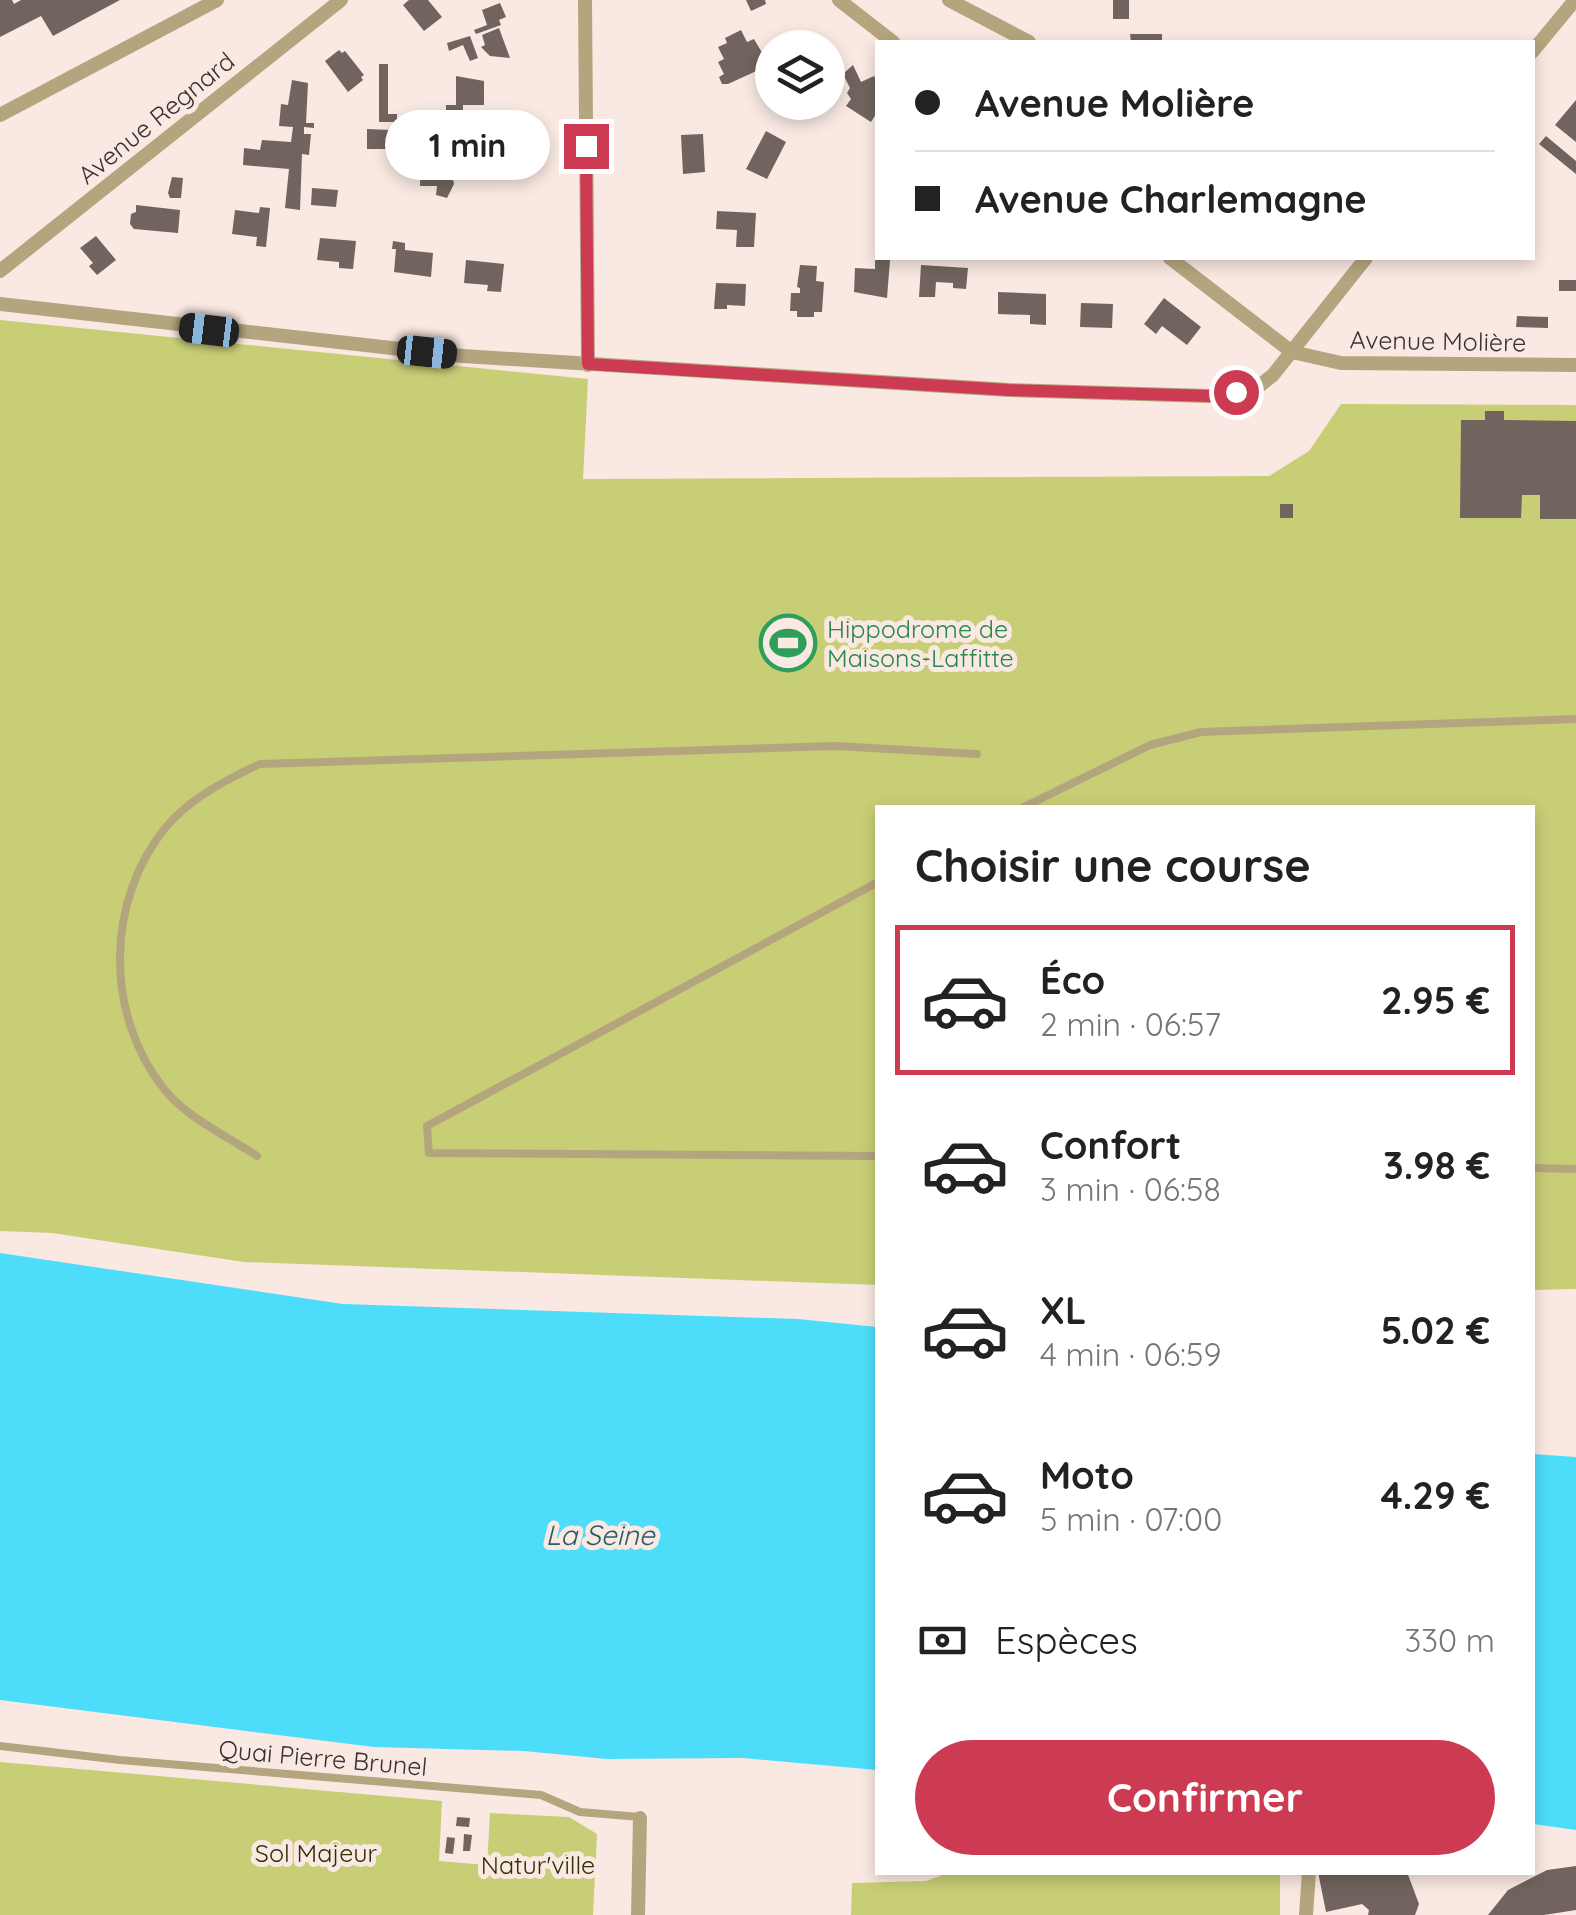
<!DOCTYPE html>
<html lang="fr">
<head>
<meta charset="utf-8">
<style>
  :root { --surface:#fff; --page:#f2f2f2; --text:#222; --muted:#767676; --line:#e0e0e0; --accent:#cc3b51 }
  body { margin:0; font-family:Quicksand,sans-serif; background:var(--page); color:var(--text); height:100vh; display:flex; flex-direction:column; font-size:38px; white-space:nowrap }
  * { box-sizing:border-box; margin:0 }
  p { font-size:32px; color:var(--muted) }
  .icon { flex:none; width:55px; height:55px; fill:none; stroke:currentColor; stroke-width:2; stroke-linecap:round; stroke-linejoin:round }
  .map { position:relative; flex:1; overflow:hidden }
  .side { position:absolute; left:875px; top:805px; width:660px; height:1070px; display:flex; flex-direction:column; background:var(--surface); border-radius:0px; box-shadow:0 5px 15px #0003 }
  .side>* { flex:none }
  .guide { position:absolute; left:875px; top:40px; width:660px; height:220px; border-radius:0px; box-shadow:0 5px 15px #0003; display:grid; align-content:center; height:220px; padding:0 40px; background:var(--surface) }
  .tools { position:absolute; left:755px; top:30px; display:grid; gap:20px }
  .tools a { display:grid; place-items:center; width:90px; height:90px; border-radius:50%; background:var(--surface); box-shadow:0 5px 15px #0003; font-size:50px }
  .end { position:absolute; width:45px; height:45px; margin:-22px; border:12px solid #cc3b51; background:#fff; box-shadow:0 0 0 5px #fff }
  .from { border-radius:50% }
  .bubble { position:absolute; height:70px; border-radius:35px; background:var(--surface); box-shadow:0 5px 15px #0003; font-size:32px; font-weight:700; line-height:70px; text-align:center }
  .car { position:absolute; width:30px; height:60px; margin:-30px -15px; border-radius:12px; box-shadow:0 0 8px 2px #0007; background:linear-gradient(#222 24%,#8ab4d8 0 40%,#222 0 76%,#8ab4d8 0 86%,#222 0) }
  .guide b { display:flex; align-items:center; gap:35px; height:95px; font-size:38px }
  .guide b+b { border-top:2px solid var(--line) }
  .guide i { width:25px; height:25px; background:var(--text) }
  ul { padding:0; list-style:none }
  li { display:flex; align-items:center; gap:30px; height:150px; margin:0 20px 15px; padding:0 20px; border:5px solid transparent; border-radius:0px }
  li div { flex:1 }
  li b { display:block; font-size:38px }
  li em { font-style:normal; font-weight:700 }
  li.on { border-color:var(--accent) }
  li>.icon { width:90px; height:90px; stroke-width:1.5 }
  h2 { padding:0 40px; font-size:45px; line-height:120px }
  .pay { display:flex; align-items:center; gap:25px; height:110px; padding:0 40px; font-size:38px }
  .pay p { margin-inline-start:auto }
  .cta { display:flex; gap:20px; margin-top:auto; padding:20px 40px }
  .cta a { flex:1; height:115px; border-radius:60px; background:var(--accent); color:#fff; font-size:40px; font-weight:700; line-height:115px; text-align:center }
  .map>svg:first-child { display:block }
</style>
</head>
<body>
<div class="map">
<svg width="1576" height="1915" viewBox="0 0 1576 1915">
  <rect width="100%" height="100%" fill="#f9e9e2"/>
  <path fill="#c8ce76" d="M0 320 588 379 583 479 1269 476 1309 451 1341 404 1576 405V1289L1533 1290 1532 808H878L877 1285 244 1262 52 1233 0 1231Z
    M0 1762 442 1801 439 1861 487 1865 490 1813 569 1817 597 1834 593 1915H0Z
    M949 1873H1280V1915H851L852 1883 926 1881Z"/>
  <path fill="#4dddfa" d="M0 1253 343 1304 798 1319 877 1327V1770L743 1758 606 1759 524 1751 374 1747 0 1700Z
    M1532 1454 1576 1457V1830L1533 1824Z"/>
  <path fill="#71645e" d="M0 0H12L14 4 21 0H120L53 36 41 16 0 37Z
    M409 0H428L442 17 424 31 403 5Z
    M746 0H765L766 4 751 11Z
    M1113 0H1129V19H1113Z
    M500 3 506 17 499 20 501 25 476 34 474 30 487 25 482 10Z
    M499 28 503 39 510 58 490 56 481 47 485 45 482 35Z
    M741 30 747 42 754 39 767 61V66L728 84H722L719 77 724 74 718 62 724 59 718 47 727 43 725 38Z
    M1130 34H1162V42H1131Z
    M470 36 478 58 470 61 463 45 449 51 447 43Z
    M339 50 342 53 345 51 364 75 361 77 363 80 348 92 325 61Z
    M379 64H388V114H397V122H379Z
    M853 65 861 82 874 76 878 83V111L871 122 846 106 851 99 847 93 850 88 843 74Z
    M456 76 484 81V105H463V119H446V105H456Z
    M292 80 308 83 306 123H314V128L304 127V134H311L309 155 302 154 300 210 285 208 289 169 243 165 244 148 260 150 262 140 291 142 293 127 279 126 281 104 288 105Z
    M1576 100V142L1555 125Z
    M367 129 391 130V149H367Z
    M766 131 786 142 767 179 746 169Z
    M703 134 705 172 683 174 681 135Z
    M1546 136 1576 161V174L1539 144Z
    M421 146 437 147V161H449L454 184 447 198 436 195 437 186H420Z
    M172 177 183 178 181 198H170L168 193Z
    M312 188 338 190 336 207 311 205Z
    M136 205 180 210 178 233 134 229 130 224 131 214 136 212Z
    M260 207 270 208 266 247 256 246 257 237 232 234 235 210 259 213Z
    M717 211 756 213 754 247H736L737 230 716 229Z
    M96 236 116 260 97 275 89 266 93 263 80 248Z
    M320 238 356 241 353 269 339 268V262L317 260Z
    M393 241 405 243V250L433 253 431 277 394 272 396 249H392Z
    M875 259 890 260 887 298 854 292 855 268 875 269Z
    M466 260 504 264 501 292 487 291 488 285 464 283Z
    M800 265 817 266 816 281 824 282 822 312H814V317H797V311H790L791 293H800V288L797 287Z
    M921 265 968 268 966 289 953 288V283L936 282 935 297H919Z
    M1559 280H1576V291H1559Z
    M716 283 746 284 745 306 727 305V309H714Z
    M998 292 1046 294V325L1030 324V315L998 314Z
    M1164 298 1201 327 1187 345 1162 326 1156 334 1144 324Z
    M1081 303 1113 304 1112 328 1080 327Z
    M1517 316 1548 317V328L1516 327Z
    M1485 411H1504V420L1576 421V519H1540V495H1522L1521 518H1460L1461 420H1485Z
    M1280 504H1293V518H1280Z
    M457 1817 470 1818 469 1827 456 1826Z
    M464 1834 472 1835 470 1851H463Z
    M447 1837 455 1838 453 1854 445 1853Z
    M1576 1866V1910L1544 1915H1488L1508 1890 1547 1870Z
    M1318 1872H1407L1419 1904 1415 1915H1368L1369 1910 1362 1904 1326 1912Z"/>
  <g fill="none" stroke-linecap="round" stroke-linejoin="round">
    <path stroke="#b5a57e" stroke-width="8" d="M1022 808 1150 745 1201 732 1576 719
      M878 882 427 1126 429 1153 878 1156
      M257 1156C227 1136 187 1118 164 1089 105 1015 105 901 166 827 190 798 226 780 260 764L836 746 977 754
      M1532 1168 1576 1169
      M0 1746 120 1760 541 1795 580 1812 640 1817"/>
    <path stroke="#b5a57e" stroke-width="14" d="M585 0 588 365
      M839 0 893 42
      M949 0 1029 42
      M1532 52 1575 0
      M0 115 217 0
      M1170 258 1292 352 1341 363 1576 365
      M0 271 341 0
      M0 304 463 356 1009 390 1209 396 1258 387 1273 375 1366 258
      M638 1915 640 1818
      M1306 1915 1309 1872"/>
  </g>
  <g fill="none" stroke-linecap="round" stroke-linejoin="round">
    <path stroke="#cc3b51" stroke-width="12" d="M586 146 588 364 1009 390 1210 396 1236 392"/>
  </g>
  <defs>
    <g id="stadium-ring" transform="scale(2.875)"><circle r="9.5" fill="#f9e9e2" stroke="#2e9e5b" stroke-width="1.5"/><path d="M0-5a6.5 5 0 1 0 0 10a6.5 5 0 1 0 0-10ZM-3.5-1.8h7v3.6h-7Z" fill="#2e9e5b"/></g>
  </defs>
  <g fill-rule="evenodd">
    <use href="#stadium-ring" x="788" y="643"/>
  </g>
  <g text-anchor="middle" stroke-width="10" stroke-linejoin="round" paint-order="stroke">
    <g font-size="25" fill="#37312f" stroke="#f9e9e2">
      <text transform="translate(156 118) rotate(-39)" y="9">Avenue Regnard</text>
      <text transform="translate(1438 341) rotate(1)" y="9">Avenue Molière</text>
      <text transform="translate(323 1758) rotate(5)" y="9">Quai Pierre Brunel</text>
    </g>
    <g font-size="25" fill="#27864d" stroke="#f9e9e2" text-anchor="start">
      <text x="827" y="638">Hippodrome de<tspan x="827" dy="29">Maisons-Laffitte</tspan></text>
    </g>
    <g font-size="25" fill="#2f3104" stroke="#f9e9e2">
      <text x="316" y="1862">Sol Majeur</text>
      <text x="538" y="1874">Natur'ville</text>
    </g>
    <g font-size="28" font-style="italic" fill="#245d6a" stroke="#f9e9e2">
      <text x="600" y="1545">La Seine</text>
    </g>
  </g>
</svg>
<div class="tools">
<a><svg class="icon" aria-label="layers" viewBox="0 0 24 24"><path d="M12 4l9 5-9 5-9-5zM3 14l9 5 9-5"/></svg></a>
</div>
<i class="end from" style="left:1236px;top:392px"></i>
<i class="end" style="left:586px;top:146px"></i>
<div class="bubble" style="left:385px;top:110px;width:165px">1 min</div>
<i class="car" style="left:209px;top:330px;rotate:277deg"></i>
<i class="car" style="left:427px;top:352px;rotate:96deg"></i>
<div class="guide">
<b><i class="from"></i>Avenue Molière</b>
<b><i></i>Avenue Charlemagne</b>
</div>
<section class="side">
<h2>Choisir une course</h2>
<ul>
<li class="on"><svg class="icon" aria-label="car" viewBox="0 0 24 24"><path d="M5 17H2v-5l4-1 3-4h7l3 4 3 1v5h-3M9 17h6M6 11h13"/><circle cx="7" cy="17" r="2"/><circle cx="17" cy="17" r="2"/></svg><div><b>Éco</b><p>2 min · 06:57</p></div><em>2.95 €</em></li>
<li><svg class="icon" aria-label="car" viewBox="0 0 24 24"><path d="M5 17H2v-5l4-1 3-4h7l3 4 3 1v5h-3M9 17h6M6 11h13"/><circle cx="7" cy="17" r="2"/><circle cx="17" cy="17" r="2"/></svg><div><b>Confort</b><p>3 min · 06:58</p></div><em>3.98 €</em></li>
<li><svg class="icon" aria-label="car" viewBox="0 0 24 24"><path d="M5 17H2v-5l4-1 3-4h7l3 4 3 1v5h-3M9 17h6M6 11h13"/><circle cx="7" cy="17" r="2"/><circle cx="17" cy="17" r="2"/></svg><div><b>XL</b><p>4 min · 06:59</p></div><em>5.02 €</em></li>
<li><svg class="icon" aria-label="car" viewBox="0 0 24 24"><path d="M5 17H2v-5l4-1 3-4h7l3 4 3 1v5h-3M9 17h6M6 11h13"/><circle cx="7" cy="17" r="2"/><circle cx="17" cy="17" r="2"/></svg><div><b>Moto</b><p>5 min · 07:00</p></div><em>4.29 €</em></li>
</ul>
<div class="pay"><svg class="icon" aria-label="cash" viewBox="0 0 24 24"><path d="M3 7h18v10H3z"/><circle cx="12" cy="12" r="2"/></svg>Espèces<p>330 m</p></div>
<div class="cta"><a>Confirmer</a></div>
</section>
</div>
</body>
</html>
